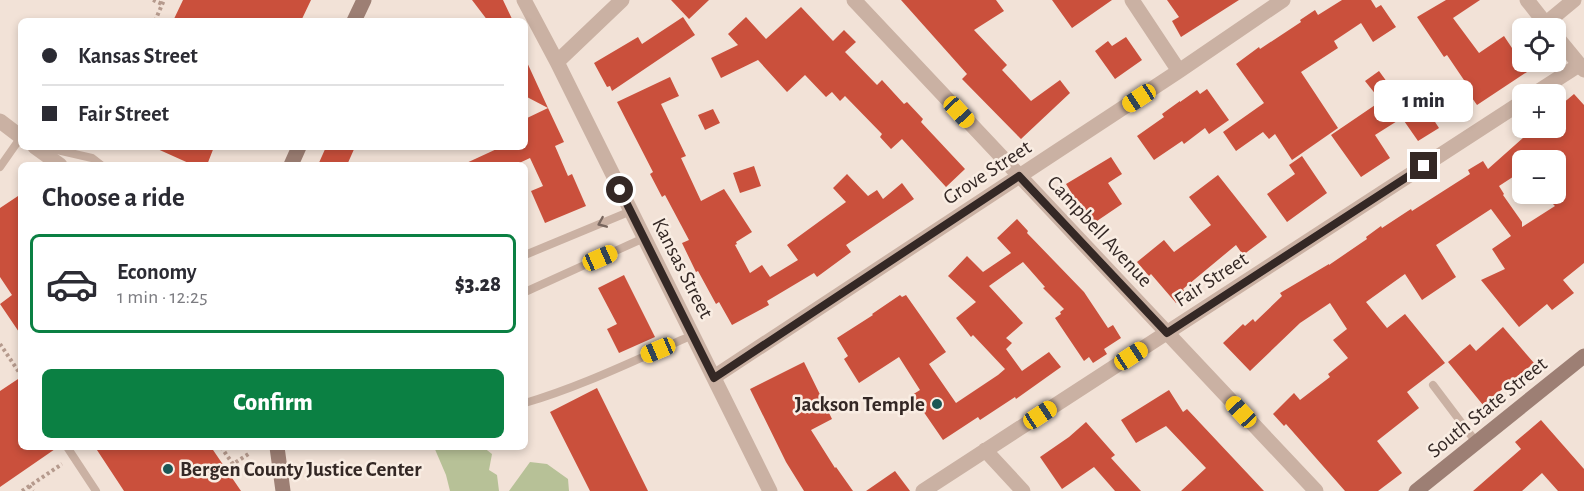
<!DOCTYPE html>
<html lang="en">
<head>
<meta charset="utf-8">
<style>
  :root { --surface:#fff; --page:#f2f2f3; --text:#2b2b33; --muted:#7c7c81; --line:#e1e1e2; --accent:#0b8043 }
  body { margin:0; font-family:"Alegreya Sans",sans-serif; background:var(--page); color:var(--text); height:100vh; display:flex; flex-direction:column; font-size:22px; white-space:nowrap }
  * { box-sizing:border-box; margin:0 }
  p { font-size:20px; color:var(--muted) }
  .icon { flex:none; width:33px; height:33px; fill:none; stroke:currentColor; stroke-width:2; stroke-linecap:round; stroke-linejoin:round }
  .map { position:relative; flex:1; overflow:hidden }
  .side { position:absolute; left:18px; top:162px; width:510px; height:288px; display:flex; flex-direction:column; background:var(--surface); border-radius:9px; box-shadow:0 3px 9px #0003 }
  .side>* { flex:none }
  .banner { position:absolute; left:18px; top:18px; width:510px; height:132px; border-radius:9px; box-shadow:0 3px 9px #0003; display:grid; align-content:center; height:132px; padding:0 24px; background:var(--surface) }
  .tools { position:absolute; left:1512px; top:18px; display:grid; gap:12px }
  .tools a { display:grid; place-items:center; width:54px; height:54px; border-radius:9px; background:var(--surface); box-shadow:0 3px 9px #0003; font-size:30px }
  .end { position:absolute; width:27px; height:27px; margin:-14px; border:8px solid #342825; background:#fff; box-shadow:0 0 0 3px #fff }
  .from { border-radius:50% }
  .bubble { position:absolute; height:42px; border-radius:9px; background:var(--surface); box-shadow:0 3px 9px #0003; font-size:20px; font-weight:800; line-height:42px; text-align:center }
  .car { position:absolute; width:18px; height:36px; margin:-18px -9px; border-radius:8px; box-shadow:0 0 4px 2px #0007; background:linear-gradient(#f5c518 24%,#345 0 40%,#f5c518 0 76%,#345 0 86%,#f5c518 0) }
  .banner b { display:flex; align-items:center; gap:21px; height:57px; font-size:22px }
  .banner b+b { border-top:2px solid var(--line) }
  .banner i { width:15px; height:15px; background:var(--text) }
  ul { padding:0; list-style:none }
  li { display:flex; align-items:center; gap:18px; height:99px; margin:0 12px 9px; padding:0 12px; border:3px solid transparent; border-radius:9px }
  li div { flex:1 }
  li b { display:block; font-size:22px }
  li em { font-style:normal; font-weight:800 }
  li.current { border-color:var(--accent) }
  li>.icon { width:54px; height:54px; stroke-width:1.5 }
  h2 { padding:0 24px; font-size:27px; line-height:72px }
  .button { display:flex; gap:12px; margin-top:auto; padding:12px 24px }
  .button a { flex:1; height:69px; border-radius:9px; background:var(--accent); color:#fff; font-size:24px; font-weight:800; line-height:69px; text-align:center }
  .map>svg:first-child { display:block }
</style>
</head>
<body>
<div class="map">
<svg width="1584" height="491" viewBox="0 0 1584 491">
  <rect width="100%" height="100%" fill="#f2e2d7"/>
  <path fill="#b7c197" d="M434 447H483L492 454 489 470 497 475 499 491H450L446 475Z
    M530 462 547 464 568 479 569 491H509Z"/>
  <path fill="#ca503c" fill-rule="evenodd" d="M183 0H311L301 21H173Z
    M472 0H503L513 21H488Z
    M671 0H709L689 19Z
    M901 0H996L1004 11 974 30 1007 65 1002 70 1031 101 1060 80 1070 93 1021 139 962 79 967 74Z
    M1052 0H1112L1072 28Z
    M1167 0H1239L1181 37 1172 21 1179 17Z
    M1342 0H1371L1376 8 1381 5 1396 27 1373 42 1361 23 1334 41 1338 48 1301 72 1338 128 1292 160 1275 134 1269 139 1263 132 1236 151 1223 132 1264 103 1236 64 1259 47 1260 49 1301 22 1300 20 1315 10 1318 15Z
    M1446 0H1480L1453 18 1479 53 1504 36 1516 54 1522 49V62H1542L1477 105 1465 88 1468 86 1447 55 1444 57 1417 17Z
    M801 7 833 41 844 30 856 42 845 52 877 85 882 80 904 104 907 102 923 119 921 122 965 169 946 187 902 139 891 149 880 137 882 134 845 96 840 101 832 92 826 97 805 75 787 92 758 60 721 78 711 58 738 45 728 34 746 17 766 39Z
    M683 17 695 35 612 91 610 86 607 87 594 63 638 37 642 44Z
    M1126 37 1142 60 1115 79 1095 51 1108 41 1112 46Z
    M525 58 548 108 525 96Z
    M1379 71 1398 97 1413 88 1439 128 1418 141 1402 118 1375 135 1390 158 1361 177 1331 135 1381 101 1365 81Z
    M670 77 679 96 661 104 686 156 681 158 701 201 724 189 752 232 736 242 737 244 735 245 750 273 762 265 770 277 798 260 787 245 846 202 833 188 847 174 868 196 877 190 883 199 902 183 914 199 846 245 851 252 817 277 814 273 767 301 769 305 732 325 719 302 716 304 698 271 696 272 682 243 689 240 665 195 662 197 650 174 653 172 617 102Z
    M1207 89 1229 120 1209 134 1205 128 1184 144 1182 141 1154 160 1137 136 1164 117 1162 114 1180 101V102L1197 90 1200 94Z
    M1574 94 1584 105V263L1563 280 1574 293 1552 310 1547 304 1519 327 1481 280 1505 269 1492 249 1511 236 1491 209 1436 245 1456 277 1422 300 1405 274 1366 302 1387 328 1405 314 1445 363 1407 392 1419 408 1377 441 1402 473 1378 491H1345L1286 424 1284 426 1273 414 1294 393 1300 400 1330 377 1328 374 1348 358 1333 340 1347 329 1330 303 1300 323 1250 371 1223 343 1243 324 1245 326 1253 319 1255 322 1282 296 1280 293 1329 264V265L1367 239 1366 237 1381 226 1382 228 1411 209 1412 211 1470 174 1468 170 1483 161 1488 169 1534 128H1556V109ZM1522 160H1556V196L1550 201 1555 206 1522 227V222L1503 195 1504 194 1499 186 1522 171Z
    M548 108 564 142 555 146 568 176 572 174 586 206 545 223 531 191 543 186 530 158 515 165H462L501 147H525V119Z
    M713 109 720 123 705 130 698 115Z
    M153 147H214L207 165H193Z
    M326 147H355L347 165H318Z
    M1302 156 1327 193 1287 222 1267 194 1295 174 1289 165Z
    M1111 157 1122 174 1108 183 1122 204 1094 223 1079 201 1077 202 1066 184Z
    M754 166 761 186 740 193 733 173Z
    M1218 175 1267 237 1243 255 1236 245 1183 289 1187 294 1176 303 1151 274 1149 276 1137 262 1164 240 1174 252 1211 225 1189 197Z
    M21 194V335L0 304 12 295 0 277V208Z
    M1017 219 1028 231 1027 233 1084 292 1108 328 1113 325 1121 338 1104 349 1107 354 1093 363 1089 357 1084 361 1055 318 1061 314 1060 312 1064 309 1043 288 1045 287 1023 262 989 286 1023 323 1006 338 1012 343 1006 349 1022 371 1049 352 1061 367 1016 399 1015 397 980 420 978 417 943 440 912 395 920 390 899 357 859 383 844 359 848 356 837 338 873 315 872 314 900 295 902 297 906 295 946 352 929 364 956 403 998 375 1005 369 973 335 971 337 956 318 976 302 948 276 967 256 983 272 1011 253 997 238Z
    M624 275 655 337 619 353 607 329 617 324 598 288Z
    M1503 327 1534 363 1483 405 1448 362 1470 344 1476 351Z
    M804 362 832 419 811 430 835 468 836 467 853 491H804L786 462 750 389Z
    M21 377V447H58L0 487V391Z
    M597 388 648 491H590L550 412Z
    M1169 390 1183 412 1187 409 1264 491H1181L1206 468 1166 426 1136 443 1121 420Z
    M1541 420 1584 469V491H1558L1542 473 1522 491H1473L1521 449 1515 442Z
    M1086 422 1115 455 1111 458 1141 491H1115L1094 467 1062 489 1040 457 1069 437Z
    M95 447H211L241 491H124Z
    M895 471 910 491H866Z"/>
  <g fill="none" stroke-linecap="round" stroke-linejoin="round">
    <path stroke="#b59a8d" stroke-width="4" stroke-dasharray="3 3" stroke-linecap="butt" d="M153 0 162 4
      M155 21 164 0
      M0 344 21 375
      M221 447 233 464 250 453
      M29 486 33 491
      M22 491 62 464"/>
    <path stroke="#cab1a3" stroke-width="8" d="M44 147 92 158 101 165
      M0 167 21 137
      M525 255 631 211
      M525 292 644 238
      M1433 385 1476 442
      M525 403C583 386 637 359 693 335
      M67 447 96 491"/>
    <path stroke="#cab1a3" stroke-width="15" d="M524 0 557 62 770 491
      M854 0 1316 491
      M1132 0 1179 71
      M1527 0 1549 28
      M1545 24 1574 0
      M1556 36 1584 70
      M557 62 622 0
      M1534 94 1579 65
      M0 121 21 137
      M35 147 60 165
      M714 377 1179 71 1283 0
      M985 450 1023 491
      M923 491 1522 102"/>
    <path stroke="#9d7f74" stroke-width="15" d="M354 21 364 0
      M291 165 299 147
      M277 447 283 491
      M1416 491 1584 356"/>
  </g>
  <defs><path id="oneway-chevron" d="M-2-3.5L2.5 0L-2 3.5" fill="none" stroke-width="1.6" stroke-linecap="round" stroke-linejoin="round" transform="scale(1.5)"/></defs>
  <use stroke="#78665e" href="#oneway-chevron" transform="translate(602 223) rotate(157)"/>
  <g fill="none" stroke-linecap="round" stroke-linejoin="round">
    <path stroke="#342825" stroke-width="8" d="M620 190 714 378 1019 176 1167 333 1424 166"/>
  </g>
  <g fill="#1a5755" stroke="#f9ede3" stroke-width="2">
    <circle cx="937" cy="404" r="6"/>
    <circle cx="168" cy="469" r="6"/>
  </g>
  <g text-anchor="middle" stroke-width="5" stroke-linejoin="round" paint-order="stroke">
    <g font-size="21" fill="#342825" stroke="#f9ede3">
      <text transform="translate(987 172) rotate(-33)" y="7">Grove Street</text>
      <text transform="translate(1100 231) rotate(47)" y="7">Campbell Avenue</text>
      <text transform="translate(683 268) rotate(63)" y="7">Kansas Street</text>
      <text transform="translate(1211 279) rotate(-33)" y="7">Fair Street</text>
      <text transform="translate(1487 407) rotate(-39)" y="7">South State Street</text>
    </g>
    <g font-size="21" font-weight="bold" fill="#342825" stroke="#f9ede3" text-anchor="end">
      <text x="925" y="411">Jackson Temple</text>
      <text x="180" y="476" text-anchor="start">Bergen County Justice Center</text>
    </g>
  </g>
</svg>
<div class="tools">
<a><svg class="icon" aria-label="locate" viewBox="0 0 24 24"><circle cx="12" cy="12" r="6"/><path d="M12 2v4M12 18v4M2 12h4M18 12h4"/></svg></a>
<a>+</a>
<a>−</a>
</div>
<i class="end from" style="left:620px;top:190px"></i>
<i class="end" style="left:1424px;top:166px"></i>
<div class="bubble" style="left:1374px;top:80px;width:99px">1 min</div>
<i class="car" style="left:1139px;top:98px;rotate:237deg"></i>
<i class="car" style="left:959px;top:112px;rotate:137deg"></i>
<i class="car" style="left:600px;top:258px;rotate:66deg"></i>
<i class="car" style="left:658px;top:350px;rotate:247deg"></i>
<i class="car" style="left:1131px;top:356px;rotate:57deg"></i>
<i class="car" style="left:1241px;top:412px;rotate:317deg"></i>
<i class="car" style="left:1040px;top:415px;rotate:57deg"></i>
<div class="banner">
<b><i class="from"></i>Kansas Street</b>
<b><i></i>Fair Street</b>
</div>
<section class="side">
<h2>Choose a ride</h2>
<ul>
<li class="current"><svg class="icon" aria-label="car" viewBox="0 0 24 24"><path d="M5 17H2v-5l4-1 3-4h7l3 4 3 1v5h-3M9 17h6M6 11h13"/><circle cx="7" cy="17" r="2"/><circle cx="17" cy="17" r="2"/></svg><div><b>Economy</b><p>1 min · 12:25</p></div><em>$3.28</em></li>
</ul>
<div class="button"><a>Confirm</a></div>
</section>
</div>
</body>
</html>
